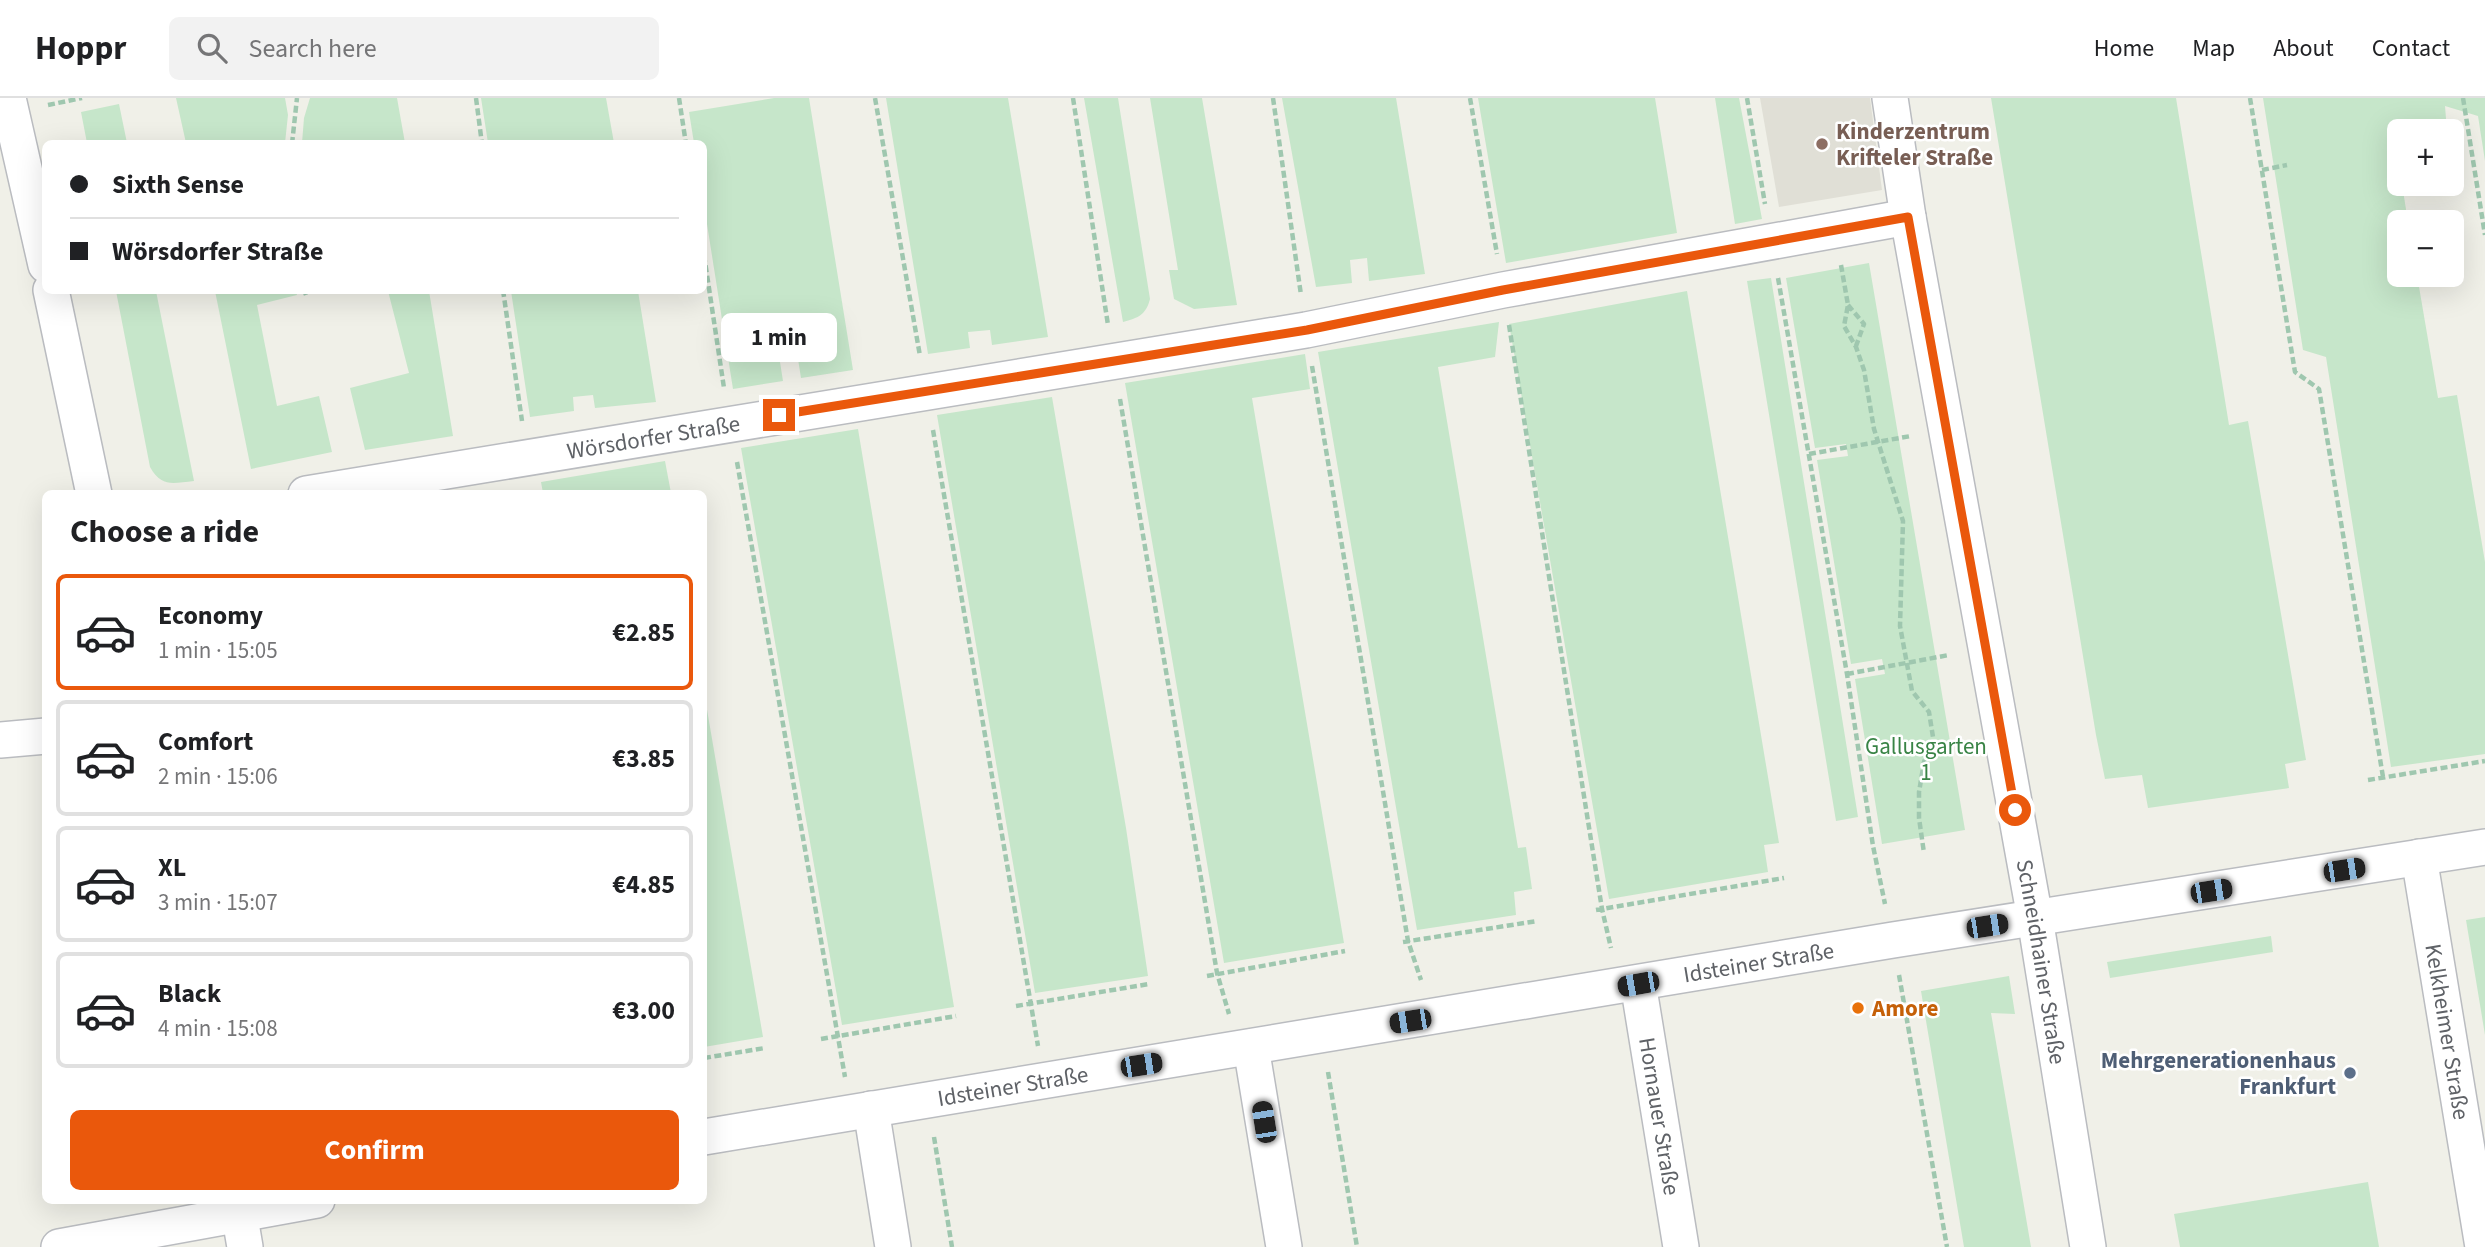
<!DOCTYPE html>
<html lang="en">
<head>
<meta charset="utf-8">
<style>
  :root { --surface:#fff; --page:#f2f2f2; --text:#202124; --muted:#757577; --line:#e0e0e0; --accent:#ea580c }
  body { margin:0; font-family:"Source Sans 3",sans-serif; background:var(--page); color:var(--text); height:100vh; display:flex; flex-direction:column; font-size:26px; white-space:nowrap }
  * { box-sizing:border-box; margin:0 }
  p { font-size:23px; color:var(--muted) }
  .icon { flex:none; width:38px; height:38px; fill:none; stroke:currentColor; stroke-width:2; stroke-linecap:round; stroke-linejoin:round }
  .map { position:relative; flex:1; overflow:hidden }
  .details { position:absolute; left:42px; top:392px; width:665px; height:714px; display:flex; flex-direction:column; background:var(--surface); border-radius:10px; box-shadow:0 7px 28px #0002 }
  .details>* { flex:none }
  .top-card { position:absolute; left:42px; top:42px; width:665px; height:154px; border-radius:10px; box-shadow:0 7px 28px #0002; display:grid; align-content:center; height:154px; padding:0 28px; background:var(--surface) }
  .fabs { position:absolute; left:2387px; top:21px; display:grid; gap:14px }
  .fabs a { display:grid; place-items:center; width:77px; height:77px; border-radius:10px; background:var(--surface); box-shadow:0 7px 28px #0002; font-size:35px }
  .end { position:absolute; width:32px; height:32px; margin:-16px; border:9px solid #ea580c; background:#fff; box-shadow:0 0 0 4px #fff }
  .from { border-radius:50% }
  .bubble { position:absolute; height:49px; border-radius:10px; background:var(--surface); box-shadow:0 7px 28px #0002; font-size:23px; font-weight:700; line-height:49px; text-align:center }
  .car { position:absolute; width:21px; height:42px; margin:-21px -10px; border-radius:9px; box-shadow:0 0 5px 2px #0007; background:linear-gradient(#222 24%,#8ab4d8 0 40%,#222 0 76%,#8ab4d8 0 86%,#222 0) }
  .top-card b { display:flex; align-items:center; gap:24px; height:66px; font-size:26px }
  .top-card b+b { border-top:2px solid var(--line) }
  .top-card i { width:18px; height:18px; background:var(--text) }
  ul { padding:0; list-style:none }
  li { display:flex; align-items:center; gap:21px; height:116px; margin:0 14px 10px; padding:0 14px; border:4px solid var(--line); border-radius:10px }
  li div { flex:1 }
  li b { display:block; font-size:26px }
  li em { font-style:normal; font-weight:700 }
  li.active { border-color:var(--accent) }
  li>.icon { width:63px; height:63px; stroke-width:1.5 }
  h2 { padding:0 28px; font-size:32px; line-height:84px }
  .cta { display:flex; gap:14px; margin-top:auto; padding:14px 28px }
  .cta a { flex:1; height:80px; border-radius:10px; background:var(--accent); color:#fff; font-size:28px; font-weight:700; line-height:80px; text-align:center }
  header { display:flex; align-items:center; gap:42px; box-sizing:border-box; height:98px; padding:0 35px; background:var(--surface); border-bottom:2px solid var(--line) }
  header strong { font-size:33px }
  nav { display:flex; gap:38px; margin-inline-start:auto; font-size:24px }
  .search { width:490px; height:63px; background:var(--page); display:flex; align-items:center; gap:18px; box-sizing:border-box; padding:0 24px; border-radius:10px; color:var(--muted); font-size:26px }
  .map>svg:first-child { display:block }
</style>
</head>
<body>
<header>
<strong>Hoppr</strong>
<div class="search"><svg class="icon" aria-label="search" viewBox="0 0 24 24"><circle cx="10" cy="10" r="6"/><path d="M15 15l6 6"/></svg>Search here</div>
<nav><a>Home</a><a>Map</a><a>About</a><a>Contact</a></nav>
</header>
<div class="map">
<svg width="2485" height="1149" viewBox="0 0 2485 1149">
  <rect width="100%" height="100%" fill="#f0f0e8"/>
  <path fill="#e0dfd6" d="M1760 0H1870L1882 92 1779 109Z"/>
  <path fill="#c6e6ca" d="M176 0H285L288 17 285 45H186Z
    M310 0H397L405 45H302L304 20Z
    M481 0H606L614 45H488Z
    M774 0H809L853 272 801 280 798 261 780 264 783 283 733 291 704 107V46L694 45 689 14Z
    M886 0H1008L1048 239 992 247 990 232 968 234 970 250 928 256Z
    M1084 0H1118L1150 201C1146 217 1138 220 1123 224Z
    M1150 0H1202L1237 207 1194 211 1174 201 1169 172H1178Z
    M1282 0H1396L1425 176 1369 183 1367 160 1350 162 1352 185 1316 189Z
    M1478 0H1655L1677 135 1506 165Z
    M1715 0H1739L1762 121 1735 126Z
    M1991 0H2176L2229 327 2248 323 2306 662 2285 666 2289 690 2148 710 2142 677 2105 681 2096 637Z
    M2263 0H2485V63L2478 18 2445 8 2447 33H2399V49L2396 50 2399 86H2402L2408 124H2399V177H2417L2438 300 2457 297 2485 464V656L2391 669 2326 259 2303 252Z
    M119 6 127 45H87L81 14Z
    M1869 165 1965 732 1882 746 1855 581 1885 576 1882 561 1851 566 1817 362 1848 358 1846 346 1815 350 1786 180Z
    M1771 180 1858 719 1836 723 1747 183Z
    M116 193H156L194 383C173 385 162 390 150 369Z
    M215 193H296L297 197 257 207 277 308 319 298 332 354 251 371Z
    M388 193H429L453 338 365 352 350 290 409 275Z
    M511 193H638L656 304 595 310 593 297 573 299 574 313 530 319Z
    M1687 193 1779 745 1764 747 1768 774 1609 801 1509 226Z
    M1499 224 1495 259 1438 269 1518 750 1526 749 1532 791 1514 794 1516 817 1417 832 1318 254Z
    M1305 256 1310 291 1252 300 1344 845 1224 865 1125 285Z
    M1052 299 1126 730 1148 878 1035 895 937 317Z
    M858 331 954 909 842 927 741 350Z
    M665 363 671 395H543L541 384Z
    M704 594 763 939 704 949Z
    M2485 819V937L2466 822Z
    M2271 838 2273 854 2110 880 2107 864Z
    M2009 878 2015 916 1991 915 2031 1149H1964L1921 893Z
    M2368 1084 2379 1149H2180L2174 1116Z"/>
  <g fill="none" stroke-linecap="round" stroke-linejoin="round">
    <g stroke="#babcc0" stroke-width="38">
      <g id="street">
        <path d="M8 0 46 167"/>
        <path id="s1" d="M1890 0 1908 119 2035 820 2088 1149"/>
        <path d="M51 192 94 396"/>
        <path id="s2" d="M306 396 1306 232 1503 192 1908 119"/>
        <path d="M0 642 46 638"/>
        <path id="s3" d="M2419 759 2483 1149"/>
        <path id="s4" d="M1638 885 1681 1149"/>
        <path d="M1251 949 1284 1149"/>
        <path d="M871 1011 893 1149"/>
        <path id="s5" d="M704 1039 1893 842 2485 749"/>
        <path d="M237 1102 245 1149"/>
        <path d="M59 1149 317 1102"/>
      </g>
    </g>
    <path stroke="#9fc7af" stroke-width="4.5" stroke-dasharray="7 3.5" stroke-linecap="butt" d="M476 0 482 46
      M679 0 686 46
      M875 0 920 258
      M1073 0 1108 227
      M1273 0 1301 197
      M1470 0 1497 156
      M1747 0 1765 106
      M2250 0 2295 274 2319 291 2383 679
      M2463 0 2485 137
      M48 7 82 0
      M292 46 297 0
      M2262 72 2287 67
      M704 157 724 290
      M1841 167 1848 207 1844 228 1856 249 1864 272 1874 331 1903 423 1900 528 1912 593 1929 614 1933 639 1924 664 1919 694V720L1924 755
      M1778 180 1847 576 1873 748 1885 806
      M304 192 306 197
      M503 192 522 323
      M1848 207 1864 226 1856 248
      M1509 227 1602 811 1611 850
      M1312 268 1408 843 1421 882
      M1120 301 1217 875 1229 916
      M933 332 1038 948
      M1809 356 1911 338
      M737 364 845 979
      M1847 576 1949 557
      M2368 682 2485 663
      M1596 812 1784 780
      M1403 844 1537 823
      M1899 877 1947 1149
      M1207 878 1345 853
      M1016 908 1149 886
      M821 941 956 918
      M704 960 765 950
      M1328 974 1357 1149
      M934 1039 952 1149"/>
    <use href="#street" stroke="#fff" stroke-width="35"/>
  </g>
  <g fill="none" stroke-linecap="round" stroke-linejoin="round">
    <path stroke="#ea580c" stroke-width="9" d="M779 317 1307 232 1503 192 1908 119 2015 712"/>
  </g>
  <circle fill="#8d6e63" stroke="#fff" stroke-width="2.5" cx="1822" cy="46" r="7"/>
  <circle fill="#e8710a" stroke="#fff" stroke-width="2.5" cx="1858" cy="910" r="7"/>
  <circle fill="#5c6f8a" stroke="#fff" stroke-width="2.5" cx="2350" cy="975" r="7"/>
  <g text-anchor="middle" stroke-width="5" stroke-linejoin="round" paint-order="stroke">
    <g font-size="23" font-weight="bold" fill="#785e54" stroke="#fff" text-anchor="start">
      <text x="1836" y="41">Kinderzentrum<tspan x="1836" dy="26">Krifteler Straße</tspan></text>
    </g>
    <g font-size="23" fill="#5f6267" stroke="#fff">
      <text dy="8" stroke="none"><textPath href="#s2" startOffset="352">Wörsdorfer Straße</textPath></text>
      <text dy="8" stroke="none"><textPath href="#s1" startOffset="877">Schneidhainer Straße</textPath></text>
      <text dy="8" stroke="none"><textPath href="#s5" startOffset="1069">Idsteiner Straße</textPath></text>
      <text dy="8" stroke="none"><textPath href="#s3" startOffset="177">Kelkheimer Straße</textPath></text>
      <text dy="8" stroke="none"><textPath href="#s5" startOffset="313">Idsteiner Straße</textPath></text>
      <text dy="8" stroke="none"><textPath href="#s4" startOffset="135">Hornauer Straße</textPath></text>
    </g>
    <g font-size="23" fill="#398446" stroke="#fff">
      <text x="1926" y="656">Gallusgarten<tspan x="1926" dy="26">1</tspan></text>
    </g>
    <g font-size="23" font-weight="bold" fill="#c56008" stroke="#fff" text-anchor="start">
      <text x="1872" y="918">Amore</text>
    </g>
    <g font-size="23" font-weight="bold" fill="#4e5e75" stroke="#fff" text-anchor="end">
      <text x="2336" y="970">Mehrgenerationenhaus<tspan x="2336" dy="26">Frankfurt</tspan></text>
    </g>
  </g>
</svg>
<div class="fabs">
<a>+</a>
<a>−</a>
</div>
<i class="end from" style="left:2015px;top:712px"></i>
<i class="end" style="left:779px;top:317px"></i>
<div class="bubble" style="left:721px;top:215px;width:116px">1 min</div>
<i class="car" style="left:2344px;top:772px;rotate:81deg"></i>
<i class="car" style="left:2211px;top:793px;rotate:81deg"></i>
<i class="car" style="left:1987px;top:828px;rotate:81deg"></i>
<i class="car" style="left:1638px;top:886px;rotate:260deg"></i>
<i class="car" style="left:1410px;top:923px;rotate:261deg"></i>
<i class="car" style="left:1141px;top:967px;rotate:81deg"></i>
<i class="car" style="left:1264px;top:1024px;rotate:351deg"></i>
<div class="top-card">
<b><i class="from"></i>Sixth Sense</b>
<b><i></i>Wörsdorfer Straße</b>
</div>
<section class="details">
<h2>Choose a ride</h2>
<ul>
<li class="active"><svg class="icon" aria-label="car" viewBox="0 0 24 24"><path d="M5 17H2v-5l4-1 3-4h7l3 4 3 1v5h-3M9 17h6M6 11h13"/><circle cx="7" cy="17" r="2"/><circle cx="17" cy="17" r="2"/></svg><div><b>Economy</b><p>1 min · 15:05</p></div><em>€2.85</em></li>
<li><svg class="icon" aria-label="car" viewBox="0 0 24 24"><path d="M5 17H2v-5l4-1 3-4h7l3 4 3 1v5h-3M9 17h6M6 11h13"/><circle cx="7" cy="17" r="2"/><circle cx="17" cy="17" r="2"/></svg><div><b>Comfort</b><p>2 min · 15:06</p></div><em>€3.85</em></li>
<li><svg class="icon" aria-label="car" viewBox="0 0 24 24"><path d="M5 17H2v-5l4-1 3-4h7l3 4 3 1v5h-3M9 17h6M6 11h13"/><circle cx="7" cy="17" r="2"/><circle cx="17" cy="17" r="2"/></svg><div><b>XL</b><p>3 min · 15:07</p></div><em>€4.85</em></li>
<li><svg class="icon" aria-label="car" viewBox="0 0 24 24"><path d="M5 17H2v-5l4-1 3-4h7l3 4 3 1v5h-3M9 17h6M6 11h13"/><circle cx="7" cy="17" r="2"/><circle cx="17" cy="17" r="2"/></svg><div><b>Black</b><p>4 min · 15:08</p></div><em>€3.00</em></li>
</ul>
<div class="cta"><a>Confirm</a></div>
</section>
</div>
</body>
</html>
